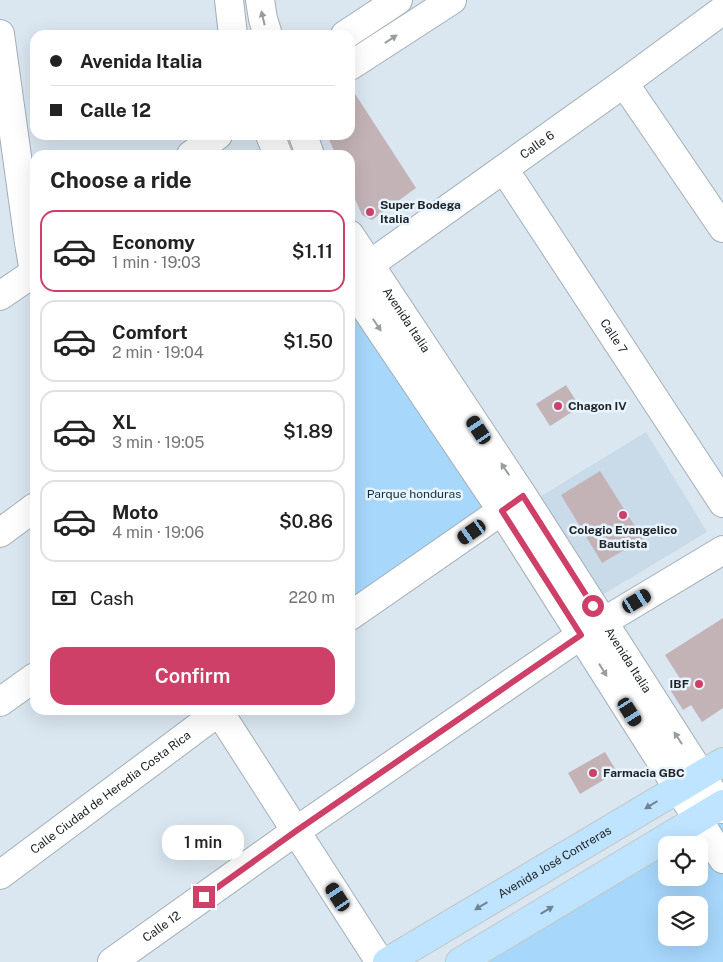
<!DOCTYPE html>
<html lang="en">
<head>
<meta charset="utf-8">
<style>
  :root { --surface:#fff; --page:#f6f6f6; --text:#222; --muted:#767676; --line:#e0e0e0; --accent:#cf4069 }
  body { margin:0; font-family:"Public Sans",sans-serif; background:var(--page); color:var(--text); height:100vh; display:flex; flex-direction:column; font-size:19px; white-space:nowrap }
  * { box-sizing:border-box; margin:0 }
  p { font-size:16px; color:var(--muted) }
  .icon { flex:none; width:28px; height:28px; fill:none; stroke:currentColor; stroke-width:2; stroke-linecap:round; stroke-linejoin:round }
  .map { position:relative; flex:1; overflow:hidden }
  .sheet { position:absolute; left:30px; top:150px; width:325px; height:565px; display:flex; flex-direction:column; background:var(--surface); border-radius:15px; box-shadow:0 5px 20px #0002 }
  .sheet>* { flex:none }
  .hud { position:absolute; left:30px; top:30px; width:325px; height:110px; border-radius:15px; box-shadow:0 5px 20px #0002; display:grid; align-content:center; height:110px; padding:0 20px; background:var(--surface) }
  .fabs { position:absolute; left:658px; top:836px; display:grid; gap:10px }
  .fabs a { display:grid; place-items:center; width:50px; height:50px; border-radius:10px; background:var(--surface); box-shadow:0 5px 20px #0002; font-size:25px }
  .end { position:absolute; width:22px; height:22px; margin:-11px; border:6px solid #cf4069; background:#fff; box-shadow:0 0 0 2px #fff }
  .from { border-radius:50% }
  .bubble { position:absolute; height:35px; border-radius:15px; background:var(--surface); box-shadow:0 5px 20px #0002; font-size:16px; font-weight:600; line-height:35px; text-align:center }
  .car { position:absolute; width:15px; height:30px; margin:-15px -8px; border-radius:6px; box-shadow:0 0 4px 1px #0007; background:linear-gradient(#222 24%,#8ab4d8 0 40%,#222 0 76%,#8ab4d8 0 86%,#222 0) }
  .hud b { display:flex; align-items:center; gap:18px; height:48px; font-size:19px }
  .hud b+b { border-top:1px solid var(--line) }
  .hud i { width:12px; height:12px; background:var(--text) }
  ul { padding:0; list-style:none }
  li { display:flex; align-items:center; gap:15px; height:82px; margin:0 10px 8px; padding:0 10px; border:2px solid var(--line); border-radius:15px }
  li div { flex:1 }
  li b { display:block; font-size:19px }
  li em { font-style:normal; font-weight:600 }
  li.current { border-color:var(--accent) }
  li>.icon { width:45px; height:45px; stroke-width:1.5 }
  h2 { padding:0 20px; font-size:22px; line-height:60px }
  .pay { display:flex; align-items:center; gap:12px; height:55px; padding:0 20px; font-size:19px }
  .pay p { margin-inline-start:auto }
  .primary-button { display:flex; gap:10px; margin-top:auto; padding:10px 20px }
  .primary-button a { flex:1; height:58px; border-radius:15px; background:var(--accent); color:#fff; font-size:20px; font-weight:600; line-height:58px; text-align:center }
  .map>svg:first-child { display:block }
</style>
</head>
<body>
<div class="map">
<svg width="723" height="962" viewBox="0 0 723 962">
  <rect width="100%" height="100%" fill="#dae6f0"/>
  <path fill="#c9dbe9" d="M646 432 707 532 599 597 538 498Z"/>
  <path fill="#a7d7fb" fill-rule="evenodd" d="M350 285 502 511 350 616Z
    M723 817V962H483L666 851V878H699V845H677ZM666 905H699V938H666Z"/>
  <path fill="#c3b3b6" d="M350 86 416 188 372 220 362 215 350 188V155H336L327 135H350Z
    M566 385 580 407 550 426 536 404Z
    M600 471 643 539 602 563 561 495Z
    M723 618V708L702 722 691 705 683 710 669 688 681 680 665 655Z
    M605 752 617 772 580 794 568 773Z"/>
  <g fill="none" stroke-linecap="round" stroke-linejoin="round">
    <g stroke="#a3aeb8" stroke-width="30">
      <g id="minor">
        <path d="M229 0 233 35"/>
        <path d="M260 0 263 19 268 35"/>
        <path d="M0 34 29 243 34 272"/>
        <path d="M345 35 398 0"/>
        <path d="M350 66 452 0"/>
        <path d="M624 83 723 228"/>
        <path d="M270 135 278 155"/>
        <path d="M303 135 310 155"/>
        <path d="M191 155 218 135"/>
        <path id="s1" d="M504 169 723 503"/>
        <path id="s2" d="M350 235 523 496 723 809"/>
        <path id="s3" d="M355 275 624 83 723 10"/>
        <path d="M350 285 502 511 723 859"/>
        <path d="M0 296 35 272"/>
        <path d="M0 533 35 507"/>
        <path d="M350 616 517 500"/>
        <path d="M603 622 723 550"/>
        <path d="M0 702 35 677"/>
        <path d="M218 710 380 962"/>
        <path id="s4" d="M0 875 221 710"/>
        <path id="s5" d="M112 962 296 831 581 635"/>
      </g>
    </g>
    <g stroke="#c5c6c7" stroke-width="30">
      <g id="major">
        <path id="s6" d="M387 962 723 762"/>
        <path d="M460 962 723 804"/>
      </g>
    </g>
    <use href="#minor" stroke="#fff" stroke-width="28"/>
    <use href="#major" stroke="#bfe4ff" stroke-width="28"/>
  </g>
  <defs><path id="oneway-solid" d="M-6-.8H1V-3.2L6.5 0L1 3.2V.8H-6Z" transform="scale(1.25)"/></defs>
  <g fill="#9b9c9e">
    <use href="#oneway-solid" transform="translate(263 18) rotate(-103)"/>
    <use href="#oneway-solid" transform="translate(391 39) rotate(-33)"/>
    <use href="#oneway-solid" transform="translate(377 325) rotate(56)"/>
    <use href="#oneway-solid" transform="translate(505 469) rotate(-124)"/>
    <use href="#oneway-solid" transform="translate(603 670) rotate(58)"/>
    <use href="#oneway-solid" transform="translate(678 738) rotate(-123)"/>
  </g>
  <g fill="#708494">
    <use href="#oneway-solid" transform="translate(651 805) rotate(149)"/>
    <use href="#oneway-solid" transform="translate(481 906) rotate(149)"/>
    <use href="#oneway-solid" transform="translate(547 910) rotate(-31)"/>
  </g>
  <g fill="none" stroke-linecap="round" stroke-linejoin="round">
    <path stroke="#cf4069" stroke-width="6" d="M204 897 296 831 581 635 502 511 523 496 593 606"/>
  </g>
  <g fill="#cf4069" stroke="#e7f4fd" stroke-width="2">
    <circle cx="370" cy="212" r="5"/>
    <circle cx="558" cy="406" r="5"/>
    <circle cx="623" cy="515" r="5"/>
    <circle cx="699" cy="684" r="5"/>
    <circle cx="593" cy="773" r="5"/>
  </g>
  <g text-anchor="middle" stroke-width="5" stroke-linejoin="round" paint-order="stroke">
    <g font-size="12" fill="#202428" stroke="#e7f4fd">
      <text dy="4" stroke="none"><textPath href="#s3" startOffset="224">Calle 6</textPath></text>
      <text dy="4" stroke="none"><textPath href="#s2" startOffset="102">Avenida Italia</textPath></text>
      <text dy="4" stroke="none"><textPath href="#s1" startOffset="200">Calle 7</textPath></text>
      <text dy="4" stroke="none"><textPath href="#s2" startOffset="508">Avenida Italia</textPath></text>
      <text dy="4" stroke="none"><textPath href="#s4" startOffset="138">Calle Ciudad de Heredia Costa Rica</textPath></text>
      <text dy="4" stroke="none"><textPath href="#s6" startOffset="195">Avenida José Contreras</textPath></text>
      <text dy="4" stroke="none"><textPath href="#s5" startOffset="61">Calle 12</textPath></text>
    </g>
    <g font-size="12" font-weight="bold" fill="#202428" stroke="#e7f4fd" text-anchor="start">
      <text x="380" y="209">Super Bodega<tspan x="380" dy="14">Italia</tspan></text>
      <text x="568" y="410">Chagon IV</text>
      <text x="623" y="534" text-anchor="middle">Colegio Evangelico<tspan x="623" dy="14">Bautista</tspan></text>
      <text x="689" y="688" text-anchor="end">IBF</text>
      <text x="603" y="777">Farmacia GBC</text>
    </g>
    <g font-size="12" fill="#103045" stroke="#e7f4fd">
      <text x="414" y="498">Parque honduras</text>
    </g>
  </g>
</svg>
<div class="fabs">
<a><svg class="icon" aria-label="locate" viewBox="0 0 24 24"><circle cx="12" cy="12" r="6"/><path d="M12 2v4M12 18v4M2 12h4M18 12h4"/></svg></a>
<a><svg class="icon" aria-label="layers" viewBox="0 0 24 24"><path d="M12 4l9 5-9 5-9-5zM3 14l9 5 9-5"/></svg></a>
</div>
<i class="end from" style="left:593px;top:606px"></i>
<i class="end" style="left:204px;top:897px"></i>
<div class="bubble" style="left:162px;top:825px;width:82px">1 min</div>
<i class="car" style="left:479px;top:430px;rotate:326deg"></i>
<i class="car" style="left:472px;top:532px;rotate:235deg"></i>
<i class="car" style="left:637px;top:601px;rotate:59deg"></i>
<i class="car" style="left:630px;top:712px;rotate:148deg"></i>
<i class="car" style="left:338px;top:897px;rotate:327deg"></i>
<div class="hud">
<b><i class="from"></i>Avenida Italia</b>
<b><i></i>Calle 12</b>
</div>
<section class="sheet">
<h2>Choose a ride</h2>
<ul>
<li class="current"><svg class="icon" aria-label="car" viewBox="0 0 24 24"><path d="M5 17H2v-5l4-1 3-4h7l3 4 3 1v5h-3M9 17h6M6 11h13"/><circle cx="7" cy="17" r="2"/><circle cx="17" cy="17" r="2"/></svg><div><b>Economy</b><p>1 min · 19:03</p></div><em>$1.11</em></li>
<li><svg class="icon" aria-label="car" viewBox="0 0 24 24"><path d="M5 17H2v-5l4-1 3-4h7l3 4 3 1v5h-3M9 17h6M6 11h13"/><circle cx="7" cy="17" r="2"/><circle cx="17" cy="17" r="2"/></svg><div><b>Comfort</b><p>2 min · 19:04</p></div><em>$1.50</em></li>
<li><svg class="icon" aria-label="car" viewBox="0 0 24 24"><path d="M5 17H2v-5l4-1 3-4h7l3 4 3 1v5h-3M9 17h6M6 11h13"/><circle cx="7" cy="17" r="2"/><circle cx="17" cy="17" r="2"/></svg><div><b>XL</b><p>3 min · 19:05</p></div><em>$1.89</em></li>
<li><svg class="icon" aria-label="car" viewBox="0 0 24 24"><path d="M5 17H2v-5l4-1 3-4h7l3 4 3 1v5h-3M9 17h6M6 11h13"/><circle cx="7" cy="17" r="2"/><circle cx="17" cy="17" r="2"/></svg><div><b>Moto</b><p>4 min · 19:06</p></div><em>$0.86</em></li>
</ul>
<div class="pay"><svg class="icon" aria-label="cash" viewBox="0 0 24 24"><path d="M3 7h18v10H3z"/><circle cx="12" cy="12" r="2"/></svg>Cash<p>220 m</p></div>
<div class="primary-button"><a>Confirm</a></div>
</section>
</div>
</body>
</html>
